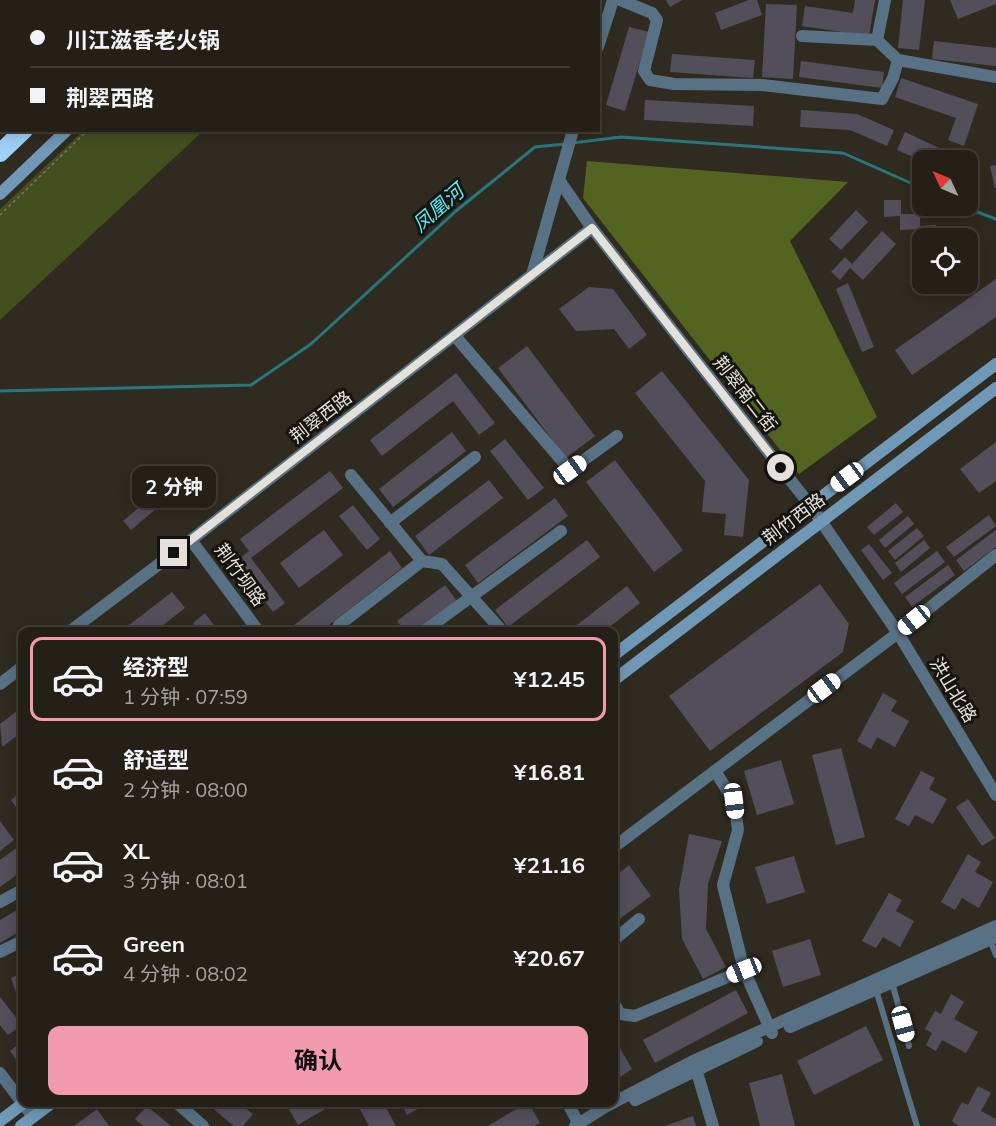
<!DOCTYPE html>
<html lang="zh">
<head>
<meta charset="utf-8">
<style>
  :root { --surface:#242018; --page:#2c2821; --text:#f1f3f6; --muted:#a3a3a2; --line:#413e37; --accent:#f29aaf }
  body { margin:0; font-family:Mulish,"Noto Sans SC",sans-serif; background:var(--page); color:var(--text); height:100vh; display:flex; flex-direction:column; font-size:22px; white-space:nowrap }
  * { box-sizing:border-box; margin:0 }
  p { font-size:20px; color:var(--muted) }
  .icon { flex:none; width:33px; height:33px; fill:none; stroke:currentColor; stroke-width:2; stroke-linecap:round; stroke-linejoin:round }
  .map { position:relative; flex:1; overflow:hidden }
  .panel { position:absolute; left:18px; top:627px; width:600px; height:480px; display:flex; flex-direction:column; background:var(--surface); border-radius:12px; box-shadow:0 3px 15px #0003,0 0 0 2px var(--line) }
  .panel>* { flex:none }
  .guide { position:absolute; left:0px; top:0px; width:600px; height:132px; box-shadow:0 3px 15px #0003,0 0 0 2px var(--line); display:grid; align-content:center; height:132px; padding:0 30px; background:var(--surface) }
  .needle { width:39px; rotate:314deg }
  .buttons { position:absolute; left:912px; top:150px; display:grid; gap:12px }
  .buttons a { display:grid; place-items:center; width:66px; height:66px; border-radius:12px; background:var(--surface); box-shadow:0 3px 15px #0003,0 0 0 2px var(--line); font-size:30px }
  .end { position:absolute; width:27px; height:27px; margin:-14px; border:8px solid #e4e1da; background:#111; box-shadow:0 0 0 3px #111 }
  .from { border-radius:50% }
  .bubble { position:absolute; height:42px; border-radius:12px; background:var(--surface); box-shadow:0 3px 15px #0003,0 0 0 2px var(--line); font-size:20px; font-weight:700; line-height:42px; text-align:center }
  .car { position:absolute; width:18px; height:36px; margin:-18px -9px; border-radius:8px; box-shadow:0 0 4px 2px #0007; background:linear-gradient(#fff 24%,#345 0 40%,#fff 0 76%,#345 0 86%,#fff 0) }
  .guide b { display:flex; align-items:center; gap:21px; height:57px; font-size:22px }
  .guide b+b { border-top:2px solid var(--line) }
  .guide i { width:15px; height:15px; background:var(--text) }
  ul { padding:10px 0 0; list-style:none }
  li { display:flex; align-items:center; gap:18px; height:84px; margin:0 12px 9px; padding:0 18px; border:3px solid transparent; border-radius:12px }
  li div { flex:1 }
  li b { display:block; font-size:22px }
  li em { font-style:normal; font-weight:700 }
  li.selected { border-color:var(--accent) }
  li>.icon { width:54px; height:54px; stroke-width:1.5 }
  .button { display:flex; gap:12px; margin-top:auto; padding:12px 30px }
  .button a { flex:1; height:69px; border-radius:12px; background:var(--accent); color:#111; font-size:24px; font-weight:700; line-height:69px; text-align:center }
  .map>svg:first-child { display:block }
</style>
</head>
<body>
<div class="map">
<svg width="996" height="1126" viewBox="0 0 996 1126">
  <rect width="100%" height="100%" fill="#302b20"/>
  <path fill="#43501d" d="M223 0H338L221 1Z
    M83 131H203L0 320V209Z"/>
  <path fill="#536421" d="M587 161 848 182 790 241 877 417 799 474 583 198Z"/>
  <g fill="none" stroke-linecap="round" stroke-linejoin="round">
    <path stroke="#28777e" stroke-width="3" d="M572 143 621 137 843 153 922 188
      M962 206 996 219
      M0 391 251 385 311 344 456 211 535 147 565 144"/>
  </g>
  <path fill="#524f5b" d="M666 0H682L670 7Z
    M749 0H757L762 15 721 30 715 13Z
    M855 0H875L869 36 802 26 805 6 853 13Z
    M903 0H925L919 50 898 48Z
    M950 0H996V4L958 19Z
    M766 4 797 5 793 79 762 77Z
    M629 27 649 32 625 111 606 105Z
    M934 41 996 48V66L932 59Z
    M672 54 755 60 753 78 670 72Z
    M801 61 884 72 882 88 799 77Z
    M901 78 978 104 964 146 948 140 956 118 895 97Z
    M645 100 754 106 753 126 644 120Z
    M801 110 857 114 894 130 887 146 850 130 800 127Z
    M905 132 965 160 922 161 897 150Z
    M968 161 979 167 971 184 968 183Z
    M996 165V188H995L990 166Z
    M884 200H901V214H920V226L936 225V238H922V229L900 230V216L884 217Z
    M856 210 868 222 841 250 829 239Z
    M882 231 896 244 863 280 850 268 840 280 831 272 845 257 852 264Z
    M996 279V317L912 375 895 350Z
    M848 283 874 347 862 352 836 289Z
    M589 287 613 289 647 335 629 349 614 329 576 331 559 309Z
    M527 346 595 436 566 458 498 368Z
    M662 371 749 480 743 537 724 535 726 514 702 512 705 481 635 393Z
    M456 373 495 423 479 435 453 401 382 456 370 440Z
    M452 432 466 451 393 507 379 489Z
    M505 439 544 488 528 500 490 451Z
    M996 442V481L979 493 960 469Z
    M615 460 683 550 654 572 586 482Z
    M330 471 343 488 251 558 285 603 273 612 235 562 249 551 240 539Z
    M489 480 503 498 429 555 415 536Z
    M150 498 157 508 131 530 123 521Z
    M555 498 568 516 478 583 465 565Z
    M896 503 903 512 874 535 867 527Z
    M353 505 380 539 367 550 339 516Z
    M989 515 996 526 954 557 946 547Z
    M908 516 914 524 885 548 879 540Z
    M917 528 924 536 895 560 888 551Z
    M324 530 343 555 299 588 280 563Z
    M996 530V547L964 571 956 560Z
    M587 540 600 557 508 627 495 610Z
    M924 540 930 548 901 572 895 563Z
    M869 544 892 573 883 580 861 550Z
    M390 551 402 568 320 632H291L289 629Z
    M937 551 945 562 902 594 894 583Z
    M948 565 955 575 912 607 905 597Z
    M820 584 849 624 843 652 710 751 669 696Z
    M445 585 457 601 416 632H405L397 621Z
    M627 586 640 603 603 632H568Z
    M172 592 185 608 154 632H120Z
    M205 613 219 632H200L193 623Z
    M883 693 897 701 891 711 909 721 895 747 877 737 871 749 857 741Z
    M22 707V732L2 747 0 724Z
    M841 748 865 837 836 845 812 755Z
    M781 760 794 804 757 815 744 771Z
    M921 771 935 778 929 789 947 799 933 824 915 815 909 826 895 819Z
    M22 791V815L11 800Z
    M968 799 995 838 982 846 956 807Z
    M0 821 14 840 0 851Z
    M689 834 722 841 708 884 706 929 726 967 703 979 682 939 679 889Z
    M22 844V871L0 887V860Z
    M968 854 981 862 975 872 993 882 979 908 962 898 955 910 941 902Z
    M794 856 805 892 767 904 755 867Z
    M629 865 651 896 614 923V877Z
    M889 893 902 900 896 911 914 921 900 947 883 937 876 948 862 941Z
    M22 907V930L0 943V920Z
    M810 939 821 975 783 987 772 951Z
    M22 973V993L17 995 11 978Z
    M736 990 748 1013 655 1063 643 1040Z
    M951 994 964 1002 954 1019 978 1032 966 1053 942 1040 936 1051 926 1045 932 1033 925 1029 935 1011 941 1014Z
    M0 997 22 1025 8 1035 0 1025Z
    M866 1026 883 1060 814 1095 797 1061Z
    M614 1038 632 1069 614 1081Z
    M22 1041V1065L21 1066 10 1051Z
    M782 1074 795 1126H760L749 1083Z
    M978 1086 991 1093 981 1111 996 1119V1126H958L952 1121 962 1102 968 1105Z
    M205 1102H238L253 1114 243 1126H234Z
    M292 1102H337L298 1125 287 1106Z
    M356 1102H383L396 1126H369Z
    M401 1102H430L407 1115Z
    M522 1102H539L531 1107 540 1123 534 1126H488L523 1105Z
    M147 1106 171 1126H143L135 1119Z
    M97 1109 109 1126H74Z
    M693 1116 696 1126H665Z"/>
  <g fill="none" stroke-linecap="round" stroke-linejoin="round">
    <path stroke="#7a766c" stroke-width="1.5" stroke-dasharray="3 3" stroke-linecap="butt" d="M247 2 248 0
      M0 215 88 130"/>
    <path stroke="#587185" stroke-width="6" d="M990 940 996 955
      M892 982 909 1046
      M876 990 917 1126"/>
    <path stroke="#587185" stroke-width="12" d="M620 0 652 13 657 20 644 71 650 80 674 84 762 85 882 99 893 78 898 60 877 40 885 0
      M802 36 877 40
      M598 47 613 0
      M898 60 996 77
      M559 180 592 228 810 505 898 633 996 795
      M532 275 573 130
      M455 336 570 470 617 436
      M351 475 422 561 442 564 503 632
      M390 523 475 457
      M191 540 259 632
      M339 625 422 561
      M69 632 191 540 592 228
      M423 632 561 531
      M0 684 22 667
      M715 771 734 801 738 830 723 885 744 970 772 1033
      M614 847 898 633 996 555
      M0 902 22 890
      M614 940 639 919
      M0 952 22 941
      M614 1003 620 1014 635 1016 744 970
      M790 1027 996 937
      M696 1069 713 1126
      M0 1073 33 1117
      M635 1100 757 1041
      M176 1102 203 1126
      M567 1102 580 1126
      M575 1126 605 1107 693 1061 996 926"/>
    <path stroke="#7098b7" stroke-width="12" d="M66 2 67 0
      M202 2 204 0
      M0 63 2 61
      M0 194 67 130
      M614 655 996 364
      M614 680 996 388
      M0 1121 25 1102
      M21 1126 53 1102"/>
    <path stroke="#9fd0f7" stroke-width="18" d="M107 2 109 0
      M163 2 165 0
      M0 102 2 101
      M0 153 24 130"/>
  </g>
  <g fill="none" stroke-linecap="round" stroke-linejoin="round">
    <path stroke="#e4e1da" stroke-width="8" d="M174 553 592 228 781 468"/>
  </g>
  <g text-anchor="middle" stroke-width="6" stroke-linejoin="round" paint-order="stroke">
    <g font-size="18" fill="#e4e1da" stroke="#16140f">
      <text transform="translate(745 394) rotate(52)" y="6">荆翠南二街</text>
      <text transform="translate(321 417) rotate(-38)" y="6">荆翠西路</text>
      <text transform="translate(794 519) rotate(-37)" y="6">荆竹西路</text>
      <text transform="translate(240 575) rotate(54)" y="6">荆竹坝路</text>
      <text transform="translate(953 690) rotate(59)" y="6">洪山北路</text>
    </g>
    <g font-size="20" font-style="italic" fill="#5aecfa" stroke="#16140f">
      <text transform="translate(438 208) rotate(-41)" y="7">凤凰河</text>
    </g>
  </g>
</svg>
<div class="buttons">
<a><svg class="needle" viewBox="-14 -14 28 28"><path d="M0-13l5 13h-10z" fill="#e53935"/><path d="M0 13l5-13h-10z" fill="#a3a3a2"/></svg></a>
<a><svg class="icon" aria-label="locate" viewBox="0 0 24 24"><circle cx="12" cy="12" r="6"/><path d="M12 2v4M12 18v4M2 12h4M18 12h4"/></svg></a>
</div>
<i class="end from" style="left:781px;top:468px"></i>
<i class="end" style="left:174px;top:553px"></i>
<div class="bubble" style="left:132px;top:466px;width:84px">2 分钟</div>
<i class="car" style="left:570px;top:470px;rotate:54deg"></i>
<i class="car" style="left:847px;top:477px;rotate:233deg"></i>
<i class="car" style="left:914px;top:620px;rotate:231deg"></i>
<i class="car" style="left:824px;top:688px;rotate:53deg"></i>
<i class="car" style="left:734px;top:801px;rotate:173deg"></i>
<i class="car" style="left:744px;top:970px;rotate:248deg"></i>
<i class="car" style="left:903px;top:1024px;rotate:165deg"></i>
<div class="guide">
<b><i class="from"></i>川江滋香老火锅</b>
<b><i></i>荆翠西路</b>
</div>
<section class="panel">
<ul>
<li class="selected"><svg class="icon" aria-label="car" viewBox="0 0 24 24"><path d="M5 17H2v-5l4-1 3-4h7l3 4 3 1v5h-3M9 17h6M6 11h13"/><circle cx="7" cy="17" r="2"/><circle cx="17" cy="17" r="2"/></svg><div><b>经济型</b><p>1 分钟 · 07:59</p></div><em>¥12.45</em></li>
<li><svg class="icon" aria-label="car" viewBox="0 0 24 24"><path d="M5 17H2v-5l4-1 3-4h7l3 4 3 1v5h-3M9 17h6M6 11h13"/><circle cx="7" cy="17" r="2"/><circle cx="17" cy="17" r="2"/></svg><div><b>舒适型</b><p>2 分钟 · 08:00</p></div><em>¥16.81</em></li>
<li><svg class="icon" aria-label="car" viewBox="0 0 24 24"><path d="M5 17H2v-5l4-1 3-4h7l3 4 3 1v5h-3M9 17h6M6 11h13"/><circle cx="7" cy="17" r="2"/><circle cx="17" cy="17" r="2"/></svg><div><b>XL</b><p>3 分钟 · 08:01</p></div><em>¥21.16</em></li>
<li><svg class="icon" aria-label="car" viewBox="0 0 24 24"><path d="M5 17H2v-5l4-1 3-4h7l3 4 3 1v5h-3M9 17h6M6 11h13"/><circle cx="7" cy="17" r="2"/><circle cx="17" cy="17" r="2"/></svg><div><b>Green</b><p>4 分钟 · 08:02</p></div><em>¥20.67</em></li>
</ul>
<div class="button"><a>确认</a></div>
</section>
</div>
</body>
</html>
